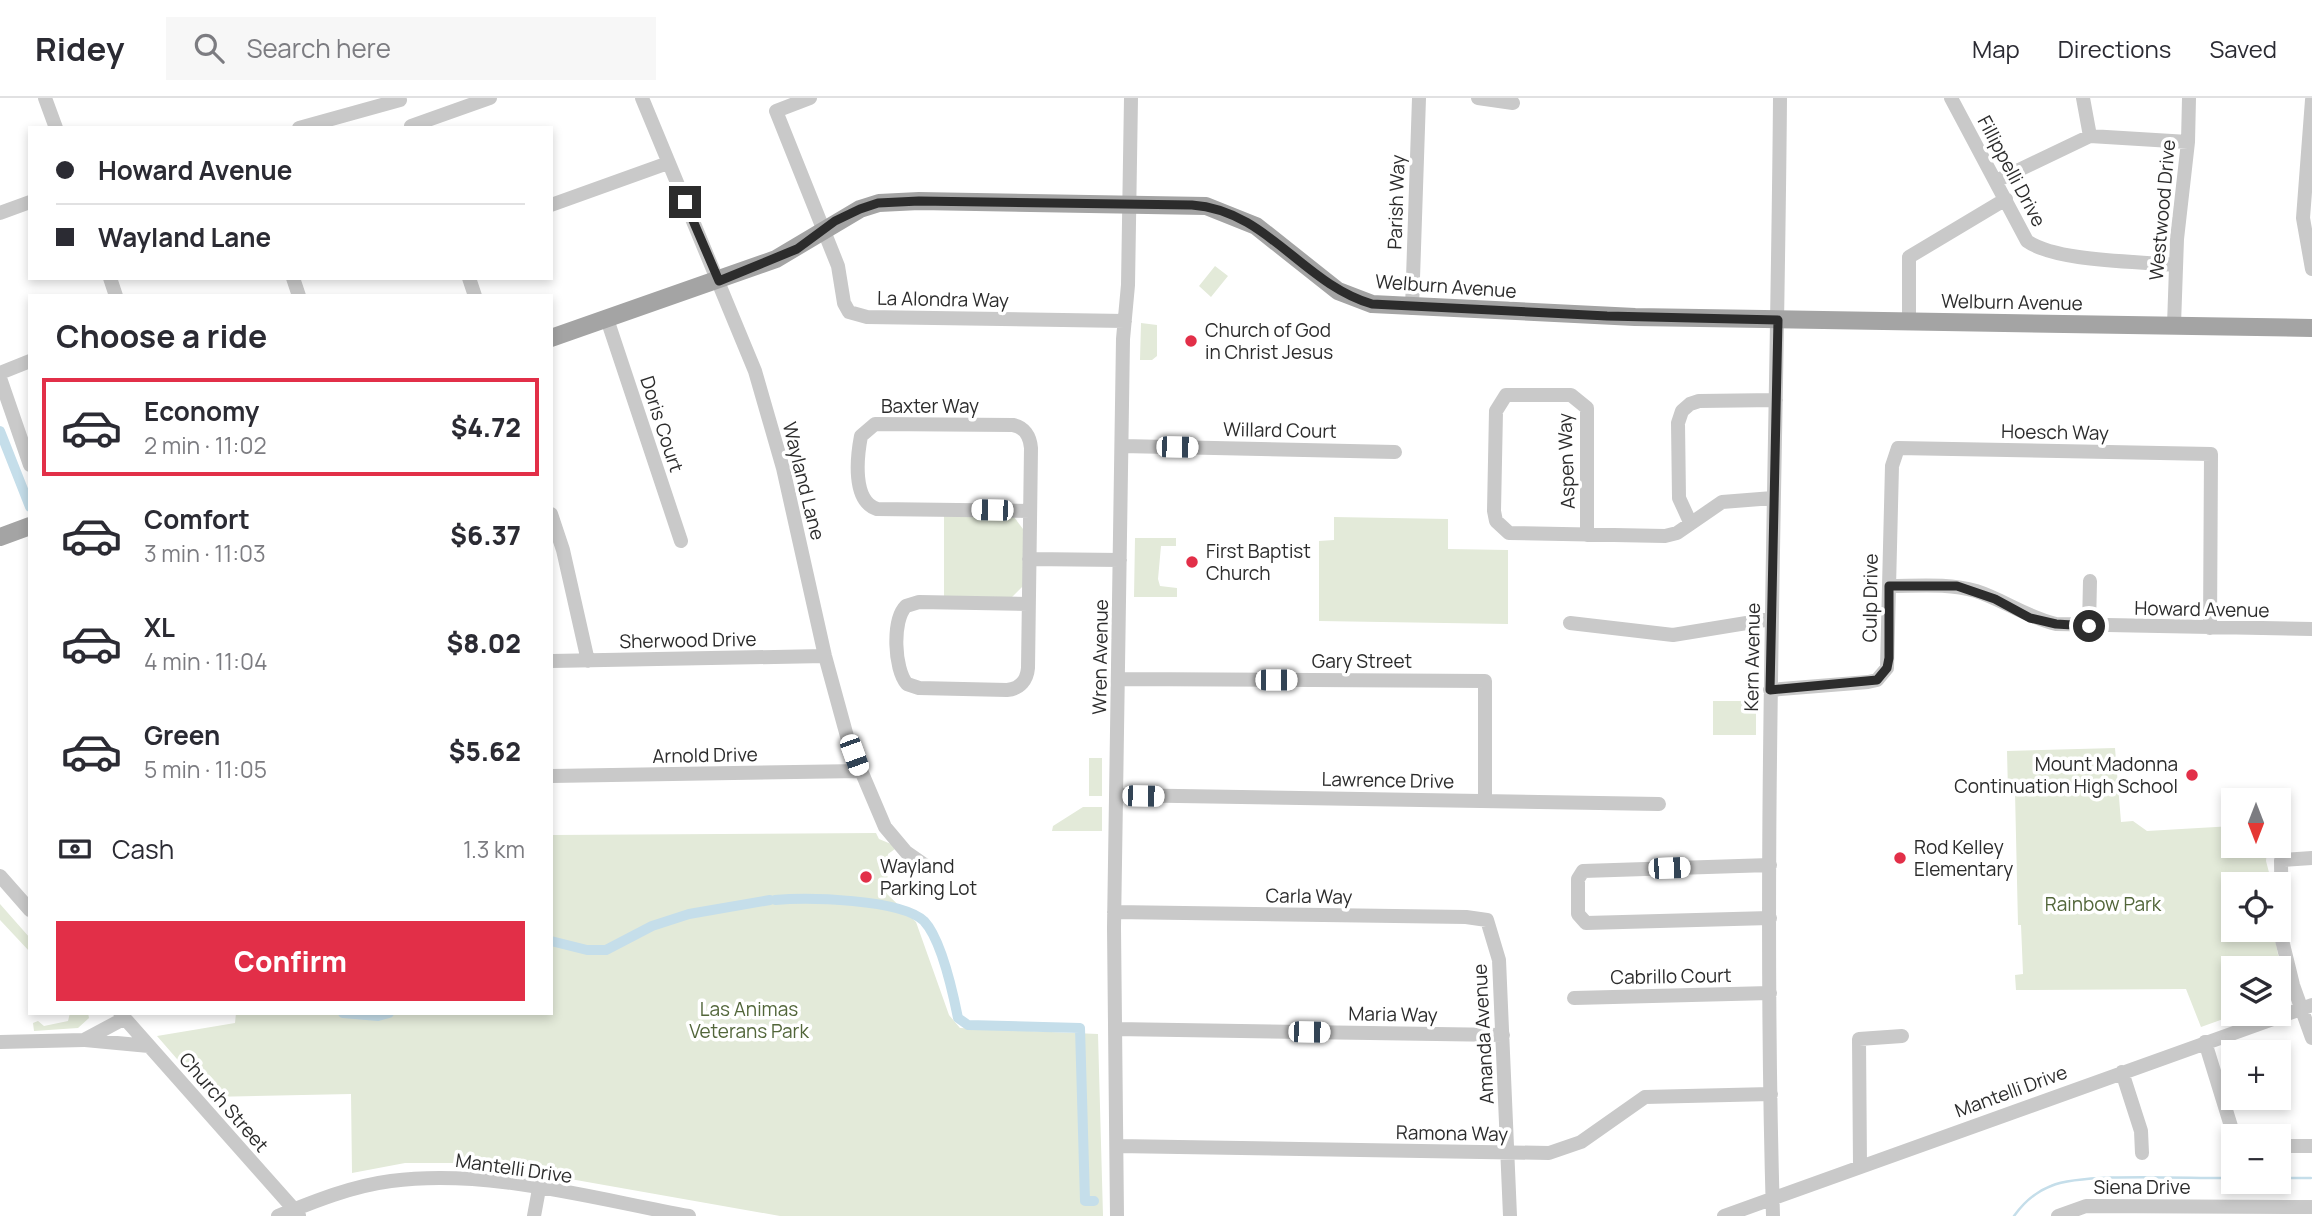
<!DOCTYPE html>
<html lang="en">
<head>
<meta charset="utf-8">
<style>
  :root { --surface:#fff; --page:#f7f7f7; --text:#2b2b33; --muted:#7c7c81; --line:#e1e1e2; --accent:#e22f48 }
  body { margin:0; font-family:Manrope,sans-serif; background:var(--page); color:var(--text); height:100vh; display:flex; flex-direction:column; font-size:26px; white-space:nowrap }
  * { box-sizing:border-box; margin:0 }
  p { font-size:23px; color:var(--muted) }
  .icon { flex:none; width:38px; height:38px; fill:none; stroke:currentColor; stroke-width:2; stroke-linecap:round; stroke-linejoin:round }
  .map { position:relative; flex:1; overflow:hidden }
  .details { position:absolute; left:28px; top:196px; width:525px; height:721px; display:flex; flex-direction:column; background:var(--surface); border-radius:0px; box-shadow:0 4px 10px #0003 }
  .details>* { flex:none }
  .guide { position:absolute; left:28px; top:28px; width:525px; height:154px; border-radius:0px; box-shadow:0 4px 10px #0003; display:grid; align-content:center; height:154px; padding:0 28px; background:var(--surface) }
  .needle { width:46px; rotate:180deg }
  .controls { position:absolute; left:2221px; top:690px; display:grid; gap:14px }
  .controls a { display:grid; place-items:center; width:70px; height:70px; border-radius:0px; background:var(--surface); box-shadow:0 4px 10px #0003; font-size:35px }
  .end { position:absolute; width:32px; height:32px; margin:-16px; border:9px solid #2c2c2c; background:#fff; box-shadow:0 0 0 4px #fff }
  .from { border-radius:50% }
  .car { position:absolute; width:21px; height:42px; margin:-21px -10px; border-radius:9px; box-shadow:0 0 5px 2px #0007; background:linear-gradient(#fff 24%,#345 0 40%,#fff 0 76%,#345 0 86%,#fff 0) }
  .guide b { display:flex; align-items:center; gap:24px; height:66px; font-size:26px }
  .guide b+b { border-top:2px solid var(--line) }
  .guide i { width:18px; height:18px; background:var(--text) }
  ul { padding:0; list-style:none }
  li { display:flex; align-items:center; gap:21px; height:98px; margin:0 14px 10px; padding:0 14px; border:4px solid transparent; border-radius:0px }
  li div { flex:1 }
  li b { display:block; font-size:26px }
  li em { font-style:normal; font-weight:800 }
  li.selected { border-color:var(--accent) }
  li>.icon { width:63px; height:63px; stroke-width:1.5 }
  h2 { padding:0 28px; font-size:32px; line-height:84px }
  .pay { display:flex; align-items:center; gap:18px; height:77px; padding:0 28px; font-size:26px }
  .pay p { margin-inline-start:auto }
  .button { display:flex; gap:14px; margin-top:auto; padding:14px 28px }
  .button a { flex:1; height:80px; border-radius:0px; background:var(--accent); color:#fff; font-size:28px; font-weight:800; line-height:80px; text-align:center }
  header { display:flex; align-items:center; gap:42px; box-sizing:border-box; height:98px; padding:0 35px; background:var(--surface); border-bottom:2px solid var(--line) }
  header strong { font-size:33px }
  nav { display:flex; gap:38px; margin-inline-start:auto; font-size:24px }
  .search { width:490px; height:63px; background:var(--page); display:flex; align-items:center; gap:18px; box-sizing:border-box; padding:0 24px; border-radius:0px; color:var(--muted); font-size:26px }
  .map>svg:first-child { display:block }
</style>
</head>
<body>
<header>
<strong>Ridey</strong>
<div class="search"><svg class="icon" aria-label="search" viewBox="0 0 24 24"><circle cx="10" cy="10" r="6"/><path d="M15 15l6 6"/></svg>Search here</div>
<nav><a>Map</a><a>Directions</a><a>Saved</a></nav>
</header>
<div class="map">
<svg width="2312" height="1118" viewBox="0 0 2312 1118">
  <rect width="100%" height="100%" fill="#fff"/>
  <path fill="#e3ead9" d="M1215 168 1228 178 1211 199 1199 188Z
    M1141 225 1157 227V258L1152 262H1140Z
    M944 418 1014 419 1023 431V488L1012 499H944Z
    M1334 419 1448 421V451L1508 452V526L1319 523V443L1334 442Z
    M1135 440H1176V448H1161L1158 481 1160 488 1177 490V499H1134Z
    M1713 603H1756V637H1713Z
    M2115 650 2121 724 2133 723 2147 733 2233 728V747H2263L2267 752 2266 763 2272 786H2233V831H2273L2284 887 2279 901 2278 870H2233V915H2240L2201 929 2186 891 2016 892 2015 877 2023 876 2021 827H2018L2015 694H2008L2007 653Z
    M1089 660H1102V698H1089Z
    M1083 709H1102V733H1052L1053 728Z
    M876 735 879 741 891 746 895 751 888 756 887 796 916 824 949 917 960 930 1098 936 1103 1118H780L480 1065H405L352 1075 351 996 210 999 157 938 235 925 236 915H551V737Z
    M0 806 30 840V854L0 822Z
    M70 915H88L89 920 78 930 34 933 33 925 38 923 44 928 68 923Z"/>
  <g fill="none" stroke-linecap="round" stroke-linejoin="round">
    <path stroke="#c5deea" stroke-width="2.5" d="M2278 1080H2311
      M2014 1118C2024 1104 2035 1094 2051 1088 2084 1074 2192 1081 2233 1080"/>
    <path stroke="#c5deea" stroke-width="10" d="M0 333 30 409
      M775 802C807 799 901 801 924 823 941 841 953 895 958 920L968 927 1080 930 1085 1103H1094
      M551 843 587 852H606L652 828 689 816 770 802
      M343 915 378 918 389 915"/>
    <path stroke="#c9c9c9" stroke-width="14" d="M45 0 56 30
      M642 0 755 273 783 370 825 558 848 642 885 729 906 754 926 768
      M810 0 776 13 838 168 844 205 849 214 867 219 1125 223
      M1478 0 1513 5
      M1951 0 2027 143C2057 164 2137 163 2175 167
      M2083 0 2090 38
      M2312 2 2303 120 2312 171
      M411 28 490 0
      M299 30 400 2
      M1996 83 2090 38 2188 44
      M551 107 668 65
      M0 115 30 104
      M110 180 116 198
      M293 180 299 198
      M469 180 475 198
      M1412 210 1419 0
      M607 221 681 443
      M1909 223V159L2006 101
      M2174 227 2177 141 2188 44 2189 0
      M0 275 30 263
      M0 280 30 367
      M1122 348 1395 354
      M551 416 563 452 588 563
      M1690 424 1679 400 1678 325 1682 313 1690 306 1699 303 1776 302
      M1587 437V310L1571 297H1506L1496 313 1494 413 1496 423 1509 435 1665 438 1677 435 1722 404 1773 400
      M1029 461 1120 462
      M1889 488C1918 488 1948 485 1976 493 2004 502 2026 519 2056 526L2312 531
      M1028 506 919 504 906 508C892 522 894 571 907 586L919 590 1007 592C1020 591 1027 582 1028 570L1031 350C1030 338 1024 329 1013 327L875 326 861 338C857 359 852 403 877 411L1030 413
      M1570 525 1673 537 1771 521
      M2089 528 2090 483
      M551 563 825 558
      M1119 581 1485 583V703
      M1770 592 1868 584 1877 582 1887 570 1892 368 1898 350 2211 356 2210 530
      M551 678 860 673
      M1117 697 1659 706
      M2312 760 2281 762 2282 842 2293 887 2312 940
      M0 778 30 812
      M1114 814 1466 819 1487 822 1499 862 1510 1118
      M1770 820 1586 825 1578 816V781L1583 773 1770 767
      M1574 900 1770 895
      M120 915 299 1117
      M1115 931 1503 937
      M85 942 149 948
      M0 944 84 942 125 920
      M2205 944 2234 1038
      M2122 974 2141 1033 2142 1055
      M1117 1048 1549 1055 1581 1044 1645 999 1771 996
      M2278 1048H2312
      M1860 1068 1859 941 1902 938
      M278 1118C315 1103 352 1088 391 1083 488 1070 594 1101 689 1118
      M534 1118 539 1091
      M1117 1118 1114 830 1123 241 1128 187 1131 0
      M1724 1118 2312 907
      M1773 1118C1762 745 1777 373 1780 0
      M2058 1118 2086 1108 2312 1109"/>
    <path stroke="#a4a4a4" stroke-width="18" d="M551 240 776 161 860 111 879 105 919 103 1206 108 1256 128 1338 193 1372 206 1635 219 2312 230
      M0 439 30 428"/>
  </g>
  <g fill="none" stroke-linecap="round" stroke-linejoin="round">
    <path stroke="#2c2c2c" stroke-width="9" d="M685 104 719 183 797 151 835 123 860 111 878 105 919 103 1192 107C1267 112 1303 186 1372 206L1607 218 1778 222 1770 592 1877 582 1887 570 1889 560V488H1957L1995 501 2030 520 2056 526 2089 528"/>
  </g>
  <g fill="#e22f48" stroke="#fff" stroke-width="2.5">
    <circle cx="1191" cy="243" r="7"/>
    <circle cx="1192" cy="464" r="7"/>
    <circle cx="2192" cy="677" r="7"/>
    <circle cx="1900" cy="760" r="7"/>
    <circle cx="866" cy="779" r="7"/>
  </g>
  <g text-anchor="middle" stroke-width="7" stroke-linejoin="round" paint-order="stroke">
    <g font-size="19" fill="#2c2c2c" stroke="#fff">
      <text transform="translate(2012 73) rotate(62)" y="7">Fillippelli Drive</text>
      <text transform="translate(1396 104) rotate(-88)" y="7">Parish Way</text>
      <text transform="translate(2162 112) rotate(-85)" y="7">Westwood Drive</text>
      <text transform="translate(1446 188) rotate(4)" y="7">Welburn Avenue</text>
      <text transform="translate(943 201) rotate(1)" y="7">La Alondra Way</text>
      <text transform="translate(2012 204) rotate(1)" y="7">Welburn Avenue</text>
      <text x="930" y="315">Baxter Way</text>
      <text transform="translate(662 326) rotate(72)" y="7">Doris Court</text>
      <text transform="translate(1280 332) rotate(1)" y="7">Willard Court</text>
      <text transform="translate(2055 334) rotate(1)" y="7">Hoesch Way</text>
      <text transform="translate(1566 363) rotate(-92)" y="7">Aspen Way</text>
      <text transform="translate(804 383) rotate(76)" y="7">Wayland Lane</text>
      <text transform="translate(1870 500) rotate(-89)" y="7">Culp Drive</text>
      <text transform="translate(2202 511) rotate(1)" y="7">Howard Avenue</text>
      <text transform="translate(688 542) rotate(-1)" y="7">Sherwood Drive</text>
      <text transform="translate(1100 559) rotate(-89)" y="7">Wren Avenue</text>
      <text transform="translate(1752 559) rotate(-89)" y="7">Kern Avenue</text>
      <text x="1362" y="570">Gary Street</text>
      <text transform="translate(705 657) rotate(-1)" y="7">Arnold Drive</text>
      <text transform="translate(1388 682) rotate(1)" y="7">Lawrence Drive</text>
      <text transform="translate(1309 798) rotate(1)" y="7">Carla Way</text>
      <text transform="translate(1671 878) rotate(-1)" y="7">Cabrillo Court</text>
      <text transform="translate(1393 916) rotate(1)" y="7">Maria Way</text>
      <text transform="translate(1483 936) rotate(-93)" y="7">Amanda Avenue</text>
      <text transform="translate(2011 993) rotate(-20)" y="7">Mantelli Drive</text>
      <text transform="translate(224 1004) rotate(49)" y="7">Church Street</text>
      <text transform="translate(1452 1035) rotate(1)" y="7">Ramona Way</text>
      <text transform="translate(514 1070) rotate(8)" y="7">Mantelli Drive</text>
      <text x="2142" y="1096">Siena Drive</text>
    </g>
    <g font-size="19" fill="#2c2c2c" stroke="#fff" text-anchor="start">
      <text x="1205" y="239">Church of God<tspan x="1205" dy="22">in Christ Jesus</tspan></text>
      <text x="1206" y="460">First Baptist<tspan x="1206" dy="22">Church</tspan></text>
      <text x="2178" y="673" text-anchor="end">Mount Madonna<tspan x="2178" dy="22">Continuation High School</tspan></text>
      <text x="1914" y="756">Rod Kelley<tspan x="1914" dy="22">Elementary</tspan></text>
      <text x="880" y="775">Wayland<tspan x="880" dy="22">Parking Lot</tspan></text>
    </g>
    <g font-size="19" fill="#52663a" stroke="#fff">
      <text x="2103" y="813">Rainbow Park</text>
      <text x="749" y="918">Las Animas<tspan x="749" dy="22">Veterans Park</tspan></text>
    </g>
  </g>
</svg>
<div class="controls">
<a><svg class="needle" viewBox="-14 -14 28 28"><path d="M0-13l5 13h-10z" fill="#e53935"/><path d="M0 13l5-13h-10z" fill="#7c7c81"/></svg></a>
<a><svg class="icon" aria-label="locate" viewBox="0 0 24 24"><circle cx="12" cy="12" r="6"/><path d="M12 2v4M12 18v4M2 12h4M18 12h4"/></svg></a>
<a><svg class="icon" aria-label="layers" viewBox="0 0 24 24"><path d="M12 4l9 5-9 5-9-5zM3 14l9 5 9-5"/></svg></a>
<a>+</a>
<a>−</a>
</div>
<i class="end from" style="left:2089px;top:528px"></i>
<i class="end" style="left:685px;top:104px"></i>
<i class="car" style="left:1177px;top:349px;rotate:91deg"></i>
<i class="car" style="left:992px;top:412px;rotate:271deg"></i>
<i class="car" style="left:1276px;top:582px;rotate:90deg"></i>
<i class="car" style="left:854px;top:657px;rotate:160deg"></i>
<i class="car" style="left:1143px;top:698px;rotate:91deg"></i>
<i class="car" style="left:1669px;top:770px;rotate:88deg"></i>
<i class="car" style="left:1309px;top:934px;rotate:91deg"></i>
<div class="guide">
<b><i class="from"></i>Howard Avenue</b>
<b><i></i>Wayland Lane</b>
</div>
<section class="details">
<h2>Choose a ride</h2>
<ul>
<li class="selected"><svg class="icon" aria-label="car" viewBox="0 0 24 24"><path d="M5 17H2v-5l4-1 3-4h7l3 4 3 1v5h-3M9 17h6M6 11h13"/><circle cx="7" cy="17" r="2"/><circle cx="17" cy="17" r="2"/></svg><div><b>Economy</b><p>2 min · 11:02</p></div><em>$4.72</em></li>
<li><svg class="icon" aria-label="car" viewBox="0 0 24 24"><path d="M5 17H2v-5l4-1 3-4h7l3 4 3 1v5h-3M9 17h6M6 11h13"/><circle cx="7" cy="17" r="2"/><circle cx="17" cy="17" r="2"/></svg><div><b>Comfort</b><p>3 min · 11:03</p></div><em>$6.37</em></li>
<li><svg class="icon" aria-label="car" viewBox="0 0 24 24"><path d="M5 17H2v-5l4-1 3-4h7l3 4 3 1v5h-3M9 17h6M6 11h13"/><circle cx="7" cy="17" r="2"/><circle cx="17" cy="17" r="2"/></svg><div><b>XL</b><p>4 min · 11:04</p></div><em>$8.02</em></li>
<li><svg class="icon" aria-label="car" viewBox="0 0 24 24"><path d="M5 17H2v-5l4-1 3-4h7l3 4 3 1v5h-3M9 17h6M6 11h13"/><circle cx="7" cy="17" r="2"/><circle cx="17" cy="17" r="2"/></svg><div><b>Green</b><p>5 min · 11:05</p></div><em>$5.62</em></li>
</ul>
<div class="pay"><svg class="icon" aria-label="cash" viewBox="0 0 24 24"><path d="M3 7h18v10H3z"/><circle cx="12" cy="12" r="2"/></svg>Cash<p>1.3 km</p></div>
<div class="button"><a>Confirm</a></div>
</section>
</div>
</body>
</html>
